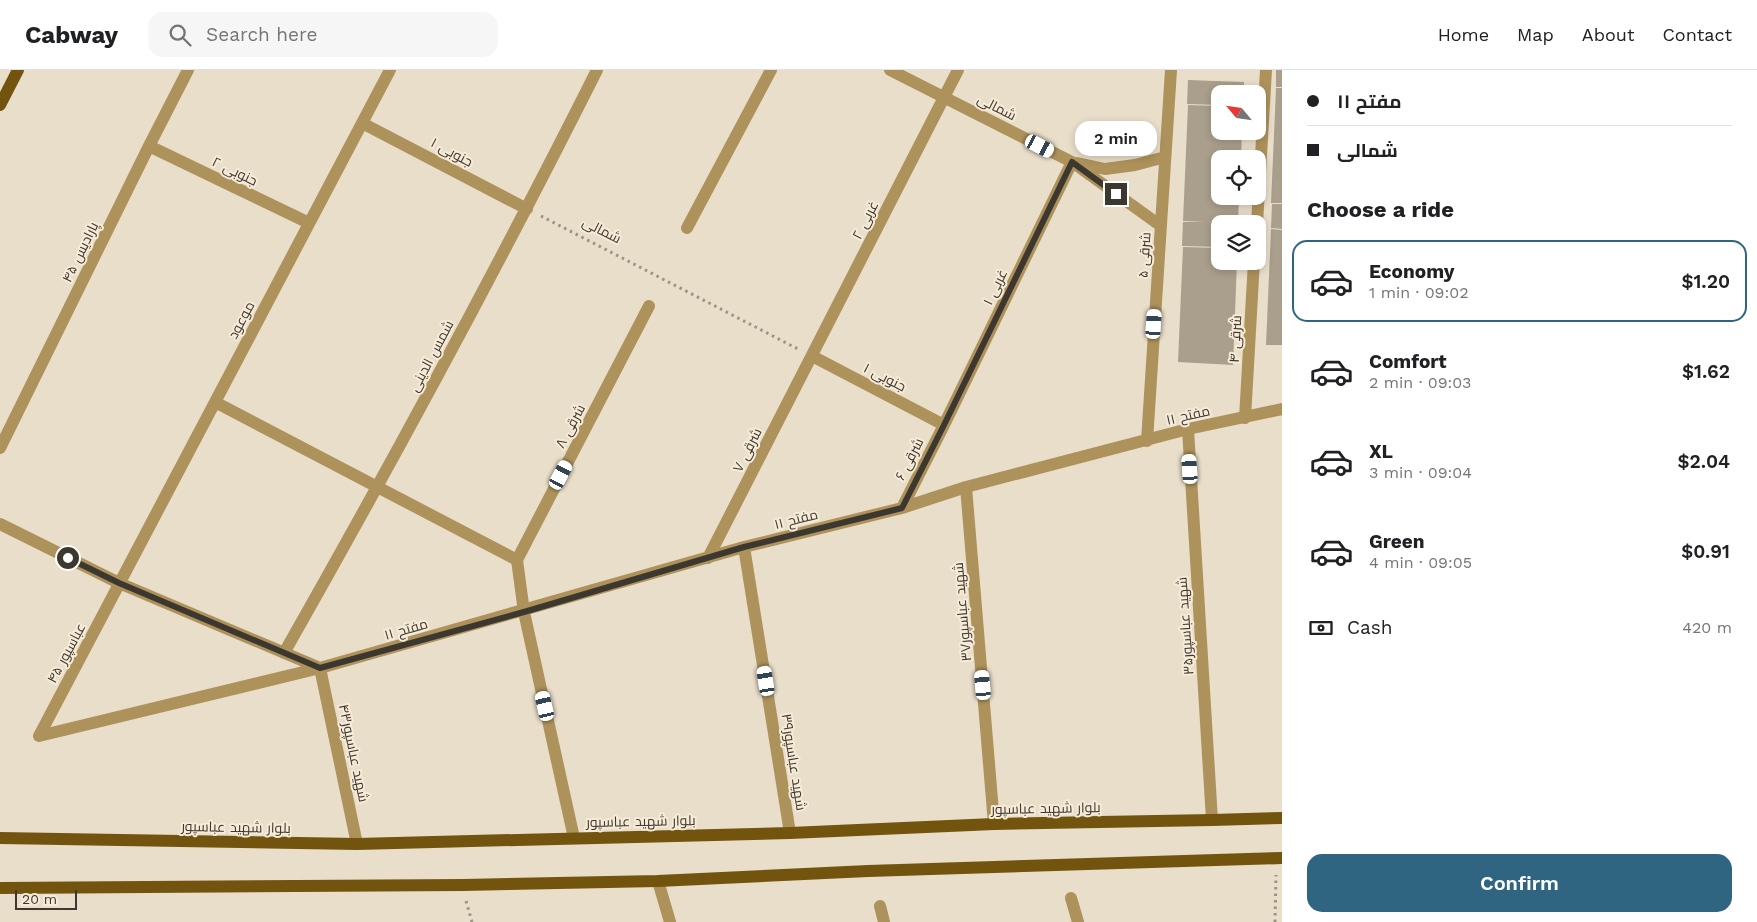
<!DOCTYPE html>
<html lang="en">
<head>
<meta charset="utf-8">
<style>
  :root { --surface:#fff; --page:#f6f6f6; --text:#202124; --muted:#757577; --line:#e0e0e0; --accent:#2f6580 }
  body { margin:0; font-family:"Work Sans",Cairo,sans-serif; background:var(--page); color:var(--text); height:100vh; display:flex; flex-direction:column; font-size:19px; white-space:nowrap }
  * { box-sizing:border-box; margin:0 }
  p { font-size:16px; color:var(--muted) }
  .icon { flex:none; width:28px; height:28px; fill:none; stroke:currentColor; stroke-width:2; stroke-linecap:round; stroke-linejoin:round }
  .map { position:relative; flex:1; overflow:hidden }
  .details { display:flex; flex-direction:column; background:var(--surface); width:475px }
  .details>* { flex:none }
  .guide { display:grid; align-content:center; height:110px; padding:0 25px; background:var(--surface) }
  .needle { width:32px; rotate:299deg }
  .tools { position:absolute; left:1211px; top:15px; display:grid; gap:10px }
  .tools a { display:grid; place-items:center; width:55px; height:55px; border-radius:10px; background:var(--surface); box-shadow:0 2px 8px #0003; font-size:25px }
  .scale { position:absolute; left:15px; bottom:12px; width:62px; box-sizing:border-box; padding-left:5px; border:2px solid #3c3830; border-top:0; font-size:14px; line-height:18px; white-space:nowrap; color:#3c3830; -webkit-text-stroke:4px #f7ebd7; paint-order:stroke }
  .end { position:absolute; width:22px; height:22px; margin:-11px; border:6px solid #3c3830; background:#fff; box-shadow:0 0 0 2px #fff }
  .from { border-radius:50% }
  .bubble { position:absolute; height:35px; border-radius:15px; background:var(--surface); box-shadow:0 2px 8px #0003; font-size:16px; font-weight:600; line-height:35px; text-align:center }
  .car { position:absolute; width:15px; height:30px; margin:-15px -8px; border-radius:6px; box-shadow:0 0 4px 1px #0007; background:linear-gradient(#fff 24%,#345 0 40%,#fff 0 76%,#345 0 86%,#fff 0) }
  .guide b { display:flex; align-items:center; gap:18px; height:48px; font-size:19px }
  .guide b+b { border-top:1px solid var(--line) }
  .guide i { width:12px; height:12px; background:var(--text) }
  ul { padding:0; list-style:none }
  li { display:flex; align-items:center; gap:15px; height:82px; margin:0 10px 8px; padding:0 15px; border:2px solid transparent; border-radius:15px }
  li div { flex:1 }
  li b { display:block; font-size:19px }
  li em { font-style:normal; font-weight:600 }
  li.selected { border-color:var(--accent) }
  li>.icon { width:45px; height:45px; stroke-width:1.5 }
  h2 { padding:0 25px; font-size:22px; line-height:60px }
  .pay { display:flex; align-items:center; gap:12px; height:55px; padding:0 25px; font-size:19px }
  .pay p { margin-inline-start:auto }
  .action { display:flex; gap:10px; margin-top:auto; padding:10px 25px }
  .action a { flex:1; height:58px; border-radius:15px; background:var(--accent); color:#fff; font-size:20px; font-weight:600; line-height:58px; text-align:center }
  header { display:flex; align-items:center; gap:30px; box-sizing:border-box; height:70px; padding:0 25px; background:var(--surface); border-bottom:1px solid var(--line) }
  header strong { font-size:24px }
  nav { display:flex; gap:28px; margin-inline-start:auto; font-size:18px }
  .search { width:350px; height:45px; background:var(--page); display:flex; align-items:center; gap:12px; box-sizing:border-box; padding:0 18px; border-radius:15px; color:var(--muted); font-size:19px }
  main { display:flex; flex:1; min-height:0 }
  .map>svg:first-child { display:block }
</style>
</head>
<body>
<header>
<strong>Cabway</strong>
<div class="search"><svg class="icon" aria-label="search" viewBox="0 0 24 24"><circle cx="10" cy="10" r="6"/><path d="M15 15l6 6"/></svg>Search here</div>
<nav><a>Home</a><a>Map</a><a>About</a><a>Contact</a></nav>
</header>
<main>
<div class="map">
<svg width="1282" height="852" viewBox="0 0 1282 852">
  <rect width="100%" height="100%" fill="#e9deca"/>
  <path fill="#aa9f8c" d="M1276 0H1282V17H1276Z
    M1188 10 1244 12V24H1220V35L1187 34Z
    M1276 18H1282V133H1271Z
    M1188 35 1220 36V61H1242L1241 89H1220V126H1239L1238 154H1220V177L1182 176 1183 152H1204L1183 151Z
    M1272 134H1282V159L1271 158Z
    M1271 159 1282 160V275H1266Z
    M1183 177 1220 178V191H1237L1233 295 1178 292Z"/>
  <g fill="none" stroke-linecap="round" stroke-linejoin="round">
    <path stroke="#9b9384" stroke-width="3" stroke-dasharray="2.5 4" stroke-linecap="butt" d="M541 146 798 279
      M466 831 472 852
      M1275 852 1276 805"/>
    <path stroke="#ae925c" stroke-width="12" d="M890 0 1072 92 1161 156
      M362 53 527 139
      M149 76 309 153
      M1077 93 1105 99 1135 95 1165 87
      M1257 154 1266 0
      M687 158 771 0
      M812 286 944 355
      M215 332 517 490
      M1245 348 1254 191
      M1188 359 1212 750
      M1147 371 1171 0
      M0 378 149 76 188 0
      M966 417 994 754
      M902 438 944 355 1072 92
      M0 454 119 513 320 598 357 774
      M744 477 790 763
      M708 488 958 0
      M517 490 649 236
      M517 490 524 542 574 768
      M284 583C393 391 498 197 597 0
      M39 666 320 598 744 477 902 438 966 417 1188 359 1282 339
      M39 666 390 0
      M658 811 670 852
      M1071 828 1078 852
      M880 836 884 852"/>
    <path stroke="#73540e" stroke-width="12" d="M0 35 18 0
      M0 768 357 774 790 763 994 754 1212 750 1282 748
      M0 818 463 815 658 811 868 801 1282 788"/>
  </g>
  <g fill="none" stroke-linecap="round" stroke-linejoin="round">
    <path stroke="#3c3830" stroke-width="6" d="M68 488 119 513 320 598 524 542 744 477 902 438 944 355 1072 92 1116 124"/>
  </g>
  <g text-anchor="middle" stroke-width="4" stroke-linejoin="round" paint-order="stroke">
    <g font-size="14" fill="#3c3830" stroke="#f7ebd7">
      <text transform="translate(997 37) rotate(27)" y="5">شمالی</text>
      <text transform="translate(452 82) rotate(28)" y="5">۱ جنوبی</text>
      <text transform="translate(235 101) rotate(26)" y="5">جنوبی ۲</text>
      <text transform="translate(865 150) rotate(-63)" y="5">غربی ۲</text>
      <text transform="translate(602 160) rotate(27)" y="5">شمالی</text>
      <text transform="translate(80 182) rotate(-64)" y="5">پارادیس ۴۵</text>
      <text transform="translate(1144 185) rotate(-86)" y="5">شرقی ۵</text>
      <text transform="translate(995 217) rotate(-64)" y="5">غربی ۱</text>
      <text transform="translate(241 250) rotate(-62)" y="5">موعود</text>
      <text transform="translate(1235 269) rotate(-87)" y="5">۴ شرقی</text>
      <text transform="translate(431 286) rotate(-62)" y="5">شمس الدینی</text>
      <text transform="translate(885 307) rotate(27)" y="5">جنوبی ۱</text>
      <text transform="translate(1188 345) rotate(-13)" y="5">مفتح ۱۱</text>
      <text transform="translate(570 356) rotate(-62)" y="5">شرقی ۸</text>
      <text transform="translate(747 380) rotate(-63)" y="5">شرقی ۷</text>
      <text transform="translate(909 389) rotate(-63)" y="5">شرقی ۶</text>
      <text transform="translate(796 449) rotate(-14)" y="5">مفتح ۱۱</text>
      <text transform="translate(962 542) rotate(-95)" y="5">شهید عباسپور۳۷</text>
      <text transform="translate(1185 556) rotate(-94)" y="5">شهید عباسپور۳۵</text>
      <text transform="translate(406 559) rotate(-16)" y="5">مفتح ۱۱</text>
      <text transform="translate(66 583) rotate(-62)" y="5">عباسپور ۴۵</text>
      <text transform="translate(354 683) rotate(78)" y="5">۴۳شهید عباسپور</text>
      <text transform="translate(794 692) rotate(81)" y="5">شهید عباسپور۳۹</text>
      <text transform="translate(1046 738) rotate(-1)" y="5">بلوار شهید عباسپور</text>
      <text transform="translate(641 751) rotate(-1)" y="5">بلوار شهید عباسپور</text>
      <text transform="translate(236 757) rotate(1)" y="5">بلوار شهید عباسپور</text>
    </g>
  </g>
</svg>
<div class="tools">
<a><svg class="needle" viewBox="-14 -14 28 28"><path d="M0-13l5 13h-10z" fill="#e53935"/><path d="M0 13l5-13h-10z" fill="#757577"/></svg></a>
<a><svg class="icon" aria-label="locate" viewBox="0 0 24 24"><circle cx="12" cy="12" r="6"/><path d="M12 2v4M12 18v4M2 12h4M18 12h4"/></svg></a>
<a><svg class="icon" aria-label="layers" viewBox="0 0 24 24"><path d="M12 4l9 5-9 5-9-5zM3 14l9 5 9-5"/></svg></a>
</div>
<div class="scale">20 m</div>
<i class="end from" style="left:68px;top:488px"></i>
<i class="end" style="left:1116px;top:124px"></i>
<div class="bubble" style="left:1075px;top:51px;width:82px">2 min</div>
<i class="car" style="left:1040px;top:76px;rotate:117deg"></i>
<i class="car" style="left:1154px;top:254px;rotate:4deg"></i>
<i class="car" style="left:1190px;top:399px;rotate:356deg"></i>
<i class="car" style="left:561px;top:405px;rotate:28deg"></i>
<i class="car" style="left:766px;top:611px;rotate:351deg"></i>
<i class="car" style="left:983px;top:615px;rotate:355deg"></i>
<i class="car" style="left:545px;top:636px;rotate:347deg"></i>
</div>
<section class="details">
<div class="guide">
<b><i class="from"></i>مفتح ۱۱</b>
<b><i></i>شمالی</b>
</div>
<h2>Choose a ride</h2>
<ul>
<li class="selected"><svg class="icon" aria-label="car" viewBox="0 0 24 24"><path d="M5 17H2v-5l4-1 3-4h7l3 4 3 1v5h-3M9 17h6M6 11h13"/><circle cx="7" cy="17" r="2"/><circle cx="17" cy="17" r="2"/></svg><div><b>Economy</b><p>1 min · 09:02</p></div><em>$1.20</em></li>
<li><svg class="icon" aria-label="car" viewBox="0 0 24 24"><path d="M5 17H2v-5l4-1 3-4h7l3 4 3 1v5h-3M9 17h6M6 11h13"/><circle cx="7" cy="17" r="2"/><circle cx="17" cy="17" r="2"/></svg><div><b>Comfort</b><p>2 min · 09:03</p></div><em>$1.62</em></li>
<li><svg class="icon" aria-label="car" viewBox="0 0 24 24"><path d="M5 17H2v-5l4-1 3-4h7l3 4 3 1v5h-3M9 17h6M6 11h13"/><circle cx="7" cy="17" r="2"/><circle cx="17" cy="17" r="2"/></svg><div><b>XL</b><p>3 min · 09:04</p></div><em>$2.04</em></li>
<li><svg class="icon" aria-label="car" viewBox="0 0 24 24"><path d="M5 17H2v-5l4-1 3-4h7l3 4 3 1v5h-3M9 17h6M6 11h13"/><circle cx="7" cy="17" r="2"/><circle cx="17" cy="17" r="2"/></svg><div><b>Green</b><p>4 min · 09:05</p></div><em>$0.91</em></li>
</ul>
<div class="pay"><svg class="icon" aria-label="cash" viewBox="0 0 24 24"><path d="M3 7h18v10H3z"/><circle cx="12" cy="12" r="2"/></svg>Cash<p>420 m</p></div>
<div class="action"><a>Confirm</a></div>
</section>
</main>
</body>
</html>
